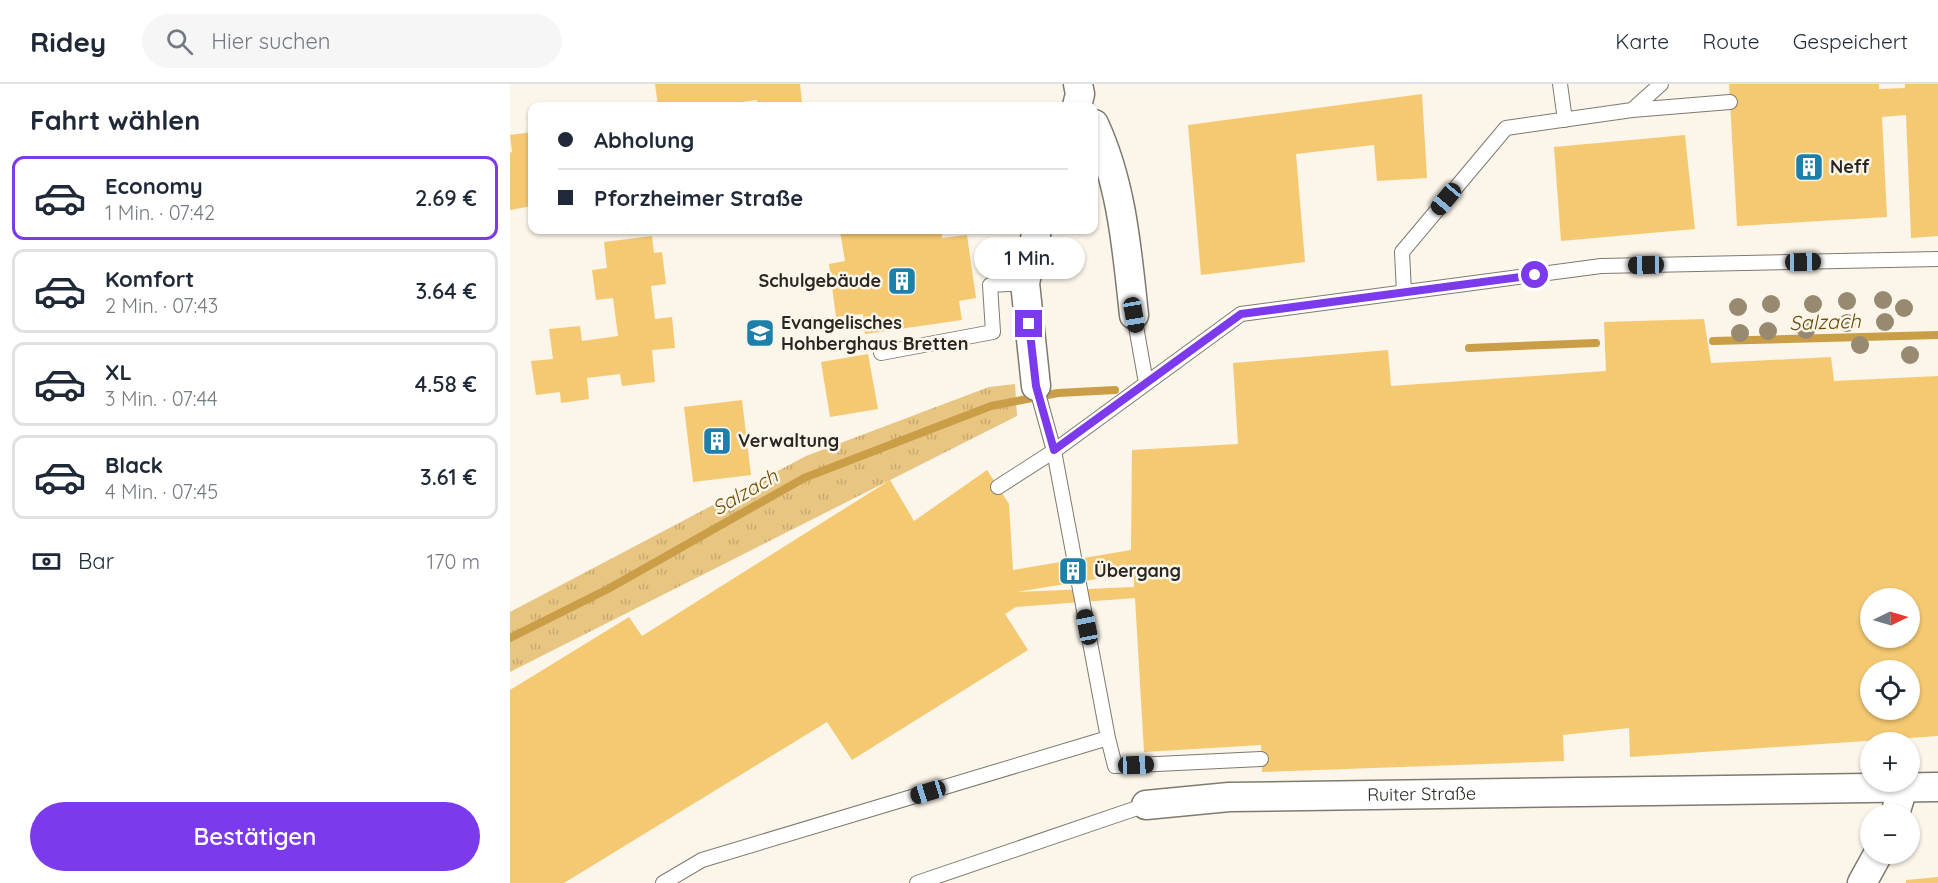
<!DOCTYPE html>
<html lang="de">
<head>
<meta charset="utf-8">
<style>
  :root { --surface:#fff; --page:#f6f6f7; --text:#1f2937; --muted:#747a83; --line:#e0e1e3; --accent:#7c3aed }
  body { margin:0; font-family:Quicksand,sans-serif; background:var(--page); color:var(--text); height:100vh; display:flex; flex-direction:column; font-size:22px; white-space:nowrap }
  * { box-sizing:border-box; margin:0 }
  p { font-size:20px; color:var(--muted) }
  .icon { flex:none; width:33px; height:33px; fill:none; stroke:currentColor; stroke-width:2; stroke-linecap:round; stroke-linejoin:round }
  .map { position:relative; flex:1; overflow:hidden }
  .details { display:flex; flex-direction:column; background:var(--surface); width:510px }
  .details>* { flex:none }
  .guide { position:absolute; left:18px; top:18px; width:570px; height:132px; border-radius:12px; box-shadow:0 2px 4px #0004; display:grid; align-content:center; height:132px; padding:0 30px; background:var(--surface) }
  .needle { width:39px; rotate:85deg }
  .buttons { position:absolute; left:1350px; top:504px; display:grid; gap:12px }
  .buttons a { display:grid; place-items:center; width:60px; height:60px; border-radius:50%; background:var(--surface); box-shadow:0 2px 4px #0004; font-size:30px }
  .end { position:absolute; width:27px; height:27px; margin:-14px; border:8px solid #7c3aed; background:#fff; box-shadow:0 0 0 3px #fff }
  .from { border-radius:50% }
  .bubble { position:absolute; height:42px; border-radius:21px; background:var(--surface); box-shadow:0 2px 4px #0004; font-size:20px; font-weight:600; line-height:42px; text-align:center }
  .car { position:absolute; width:18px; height:36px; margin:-18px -9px; border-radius:8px; box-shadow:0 0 4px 2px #0007; background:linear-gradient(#222 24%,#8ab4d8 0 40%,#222 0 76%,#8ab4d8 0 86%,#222 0) }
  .guide b { display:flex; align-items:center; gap:21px; height:57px; font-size:22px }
  .guide b+b { border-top:2px solid var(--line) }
  .guide i { width:15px; height:15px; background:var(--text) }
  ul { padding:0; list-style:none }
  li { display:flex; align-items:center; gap:18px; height:84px; margin:0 12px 9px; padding:0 18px; border:3px solid var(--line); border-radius:12px }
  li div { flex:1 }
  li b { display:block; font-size:22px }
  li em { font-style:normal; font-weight:600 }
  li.active { border-color:var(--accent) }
  li>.icon { width:54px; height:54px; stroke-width:1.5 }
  h2 { padding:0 30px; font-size:27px; line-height:72px }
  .pay { display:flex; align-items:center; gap:15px; height:66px; padding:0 30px; font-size:22px }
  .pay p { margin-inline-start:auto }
  .action { display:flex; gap:12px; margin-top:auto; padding:12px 30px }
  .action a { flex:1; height:69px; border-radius:36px; background:var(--accent); color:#fff; font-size:24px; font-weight:600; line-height:69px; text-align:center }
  header { display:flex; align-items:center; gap:36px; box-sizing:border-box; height:84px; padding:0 30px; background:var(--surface); border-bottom:2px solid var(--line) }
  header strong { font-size:28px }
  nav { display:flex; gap:33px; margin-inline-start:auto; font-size:21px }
  .search { width:420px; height:54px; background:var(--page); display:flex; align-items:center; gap:15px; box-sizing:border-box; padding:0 21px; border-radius:33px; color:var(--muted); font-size:22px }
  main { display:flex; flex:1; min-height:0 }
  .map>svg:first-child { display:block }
</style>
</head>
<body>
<header>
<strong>Ridey</strong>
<div class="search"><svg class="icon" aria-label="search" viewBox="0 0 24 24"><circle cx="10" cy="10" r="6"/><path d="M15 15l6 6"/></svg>Hier suchen</div>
<nav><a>Karte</a><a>Route</a><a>Gespeichert</a></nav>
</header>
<main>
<section class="details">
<h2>Fahrt wählen</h2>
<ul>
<li class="active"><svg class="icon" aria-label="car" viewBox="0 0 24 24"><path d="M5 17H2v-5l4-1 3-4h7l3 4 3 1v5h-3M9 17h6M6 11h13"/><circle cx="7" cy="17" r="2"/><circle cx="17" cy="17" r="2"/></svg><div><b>Economy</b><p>1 Min. · 07:42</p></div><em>2.69 €</em></li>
<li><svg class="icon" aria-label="car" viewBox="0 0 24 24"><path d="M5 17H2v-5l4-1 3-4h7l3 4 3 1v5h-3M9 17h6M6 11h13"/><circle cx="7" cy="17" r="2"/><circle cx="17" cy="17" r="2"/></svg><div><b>Komfort</b><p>2 Min. · 07:43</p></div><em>3.64 €</em></li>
<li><svg class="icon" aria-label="car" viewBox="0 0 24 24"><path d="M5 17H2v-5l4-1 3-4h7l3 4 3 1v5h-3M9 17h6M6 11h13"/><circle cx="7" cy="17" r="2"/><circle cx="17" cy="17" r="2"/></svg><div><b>XL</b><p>3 Min. · 07:44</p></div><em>4.58 €</em></li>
<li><svg class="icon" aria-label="car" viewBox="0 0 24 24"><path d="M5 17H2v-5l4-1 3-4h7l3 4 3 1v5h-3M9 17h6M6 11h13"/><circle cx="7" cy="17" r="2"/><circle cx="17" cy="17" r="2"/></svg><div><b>Black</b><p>4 Min. · 07:45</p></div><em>3.61 €</em></li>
</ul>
<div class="pay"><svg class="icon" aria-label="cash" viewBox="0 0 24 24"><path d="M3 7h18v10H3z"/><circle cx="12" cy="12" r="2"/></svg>Bar<p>170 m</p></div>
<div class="action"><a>Bestätigen</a></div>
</section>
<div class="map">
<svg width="1428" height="799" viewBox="0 0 1428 799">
  <defs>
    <pattern id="grass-tufts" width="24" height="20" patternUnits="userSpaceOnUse" patternTransform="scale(1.5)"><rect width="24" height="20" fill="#e9c582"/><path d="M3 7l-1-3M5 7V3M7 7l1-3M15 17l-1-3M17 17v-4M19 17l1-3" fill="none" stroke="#c8a970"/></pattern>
  </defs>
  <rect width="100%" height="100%" fill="#fbf5ea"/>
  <path fill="url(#grass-tufts)" d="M505 300 507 332 0 588V528L296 372 479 303Z"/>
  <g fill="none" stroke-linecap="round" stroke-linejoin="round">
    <path stroke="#c99e46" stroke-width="8" d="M1203 257 1428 251
      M959 264 1086 259
      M0 554 98 505 294 394 481 322 548 309 605 306"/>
  </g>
  <path fill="#f5c972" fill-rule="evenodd" d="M145 0H290L292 18 248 22 247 16 200 22H148Z
    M1219 0H1369V5L1395 4V0H1428V152L1401 154 1396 31 1372 33 1377 133 1227 142Z
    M912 10 917 94 867 97 864 61 786 70 795 178 691 191 678 41Z
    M22 48V122L0 126V69L2 68 0 51Z
    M1175 51 1185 145 1051 157 1044 63Z
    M343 146H431L432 154 457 151 466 214 449 217 452 236 355 250 353 230 326 233 319 180 335 177 330 147Z
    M142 152 144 169 152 168 156 200 141 202 145 235 162 233 165 264 142 266 145 298 112 302 110 290 77 294 79 315 51 319 50 308 26 311 21 277 43 275 39 245 70 242 72 257 108 252 103 214 86 216 82 186 97 184 94 158Z
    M1194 235 1201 279 1321 273 1324 297 1428 292V652L1120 673 1119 644 1053 651 1054 677 752 688 751 661 634 668 625 514 506 523 495 530 518 566 342 676 317 638 54 799H0V606L119 533 132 552 380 396 404 437 477 386 499 420 503 486 621 466 622 366 728 360 723 279 878 266 881 302 1096 287 1094 238ZM624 489V503L506 508ZM1360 514H1400V554H1360ZM1360 586H1400V626H1360Z
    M358 270 368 325 320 333 311 278Z
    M232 316 241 391 183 398 174 323Z
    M1428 793V799H1396V796Z"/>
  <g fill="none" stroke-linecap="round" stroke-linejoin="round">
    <g stroke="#7f7a70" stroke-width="16">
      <path id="service" d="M1050 0 1055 36
        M1122 26 1220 18
        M894 208 892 168 996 44 1122 26 1151 0
        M624 231 636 299
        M371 269 483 248 480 201 515 199
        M526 302 544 367 598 654
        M488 403 544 367 731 230 1091 182 1428 175
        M153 799 192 776 598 654 605 682 751 675
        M407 799 636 721"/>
    </g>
    <g stroke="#7f7a70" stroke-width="31">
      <g id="minor">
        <path d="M567 22 570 10 568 0"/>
        <path d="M584 40C612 100 617 166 624 231"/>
        <path d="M526 302 515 199 527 146"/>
        <path id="s1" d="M636 721 719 713 1428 703"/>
        <path d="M1385 730 1393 704"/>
        <path d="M1352 799 1368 770"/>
      </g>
    </g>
    <use href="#service" stroke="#fff" stroke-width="14"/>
    <use href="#minor" stroke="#fff" stroke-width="28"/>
  </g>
  <g fill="#978a70">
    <circle cx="1373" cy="216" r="9"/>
    <circle cx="1337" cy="217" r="9"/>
    <circle cx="1261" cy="220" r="9"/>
    <circle cx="1303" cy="220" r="9"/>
    <circle cx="1228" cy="223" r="9"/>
    <circle cx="1394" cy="224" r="9"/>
    <circle cx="1375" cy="238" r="9"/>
    <circle cx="1337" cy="239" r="9"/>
    <circle cx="1296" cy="246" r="9"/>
    <circle cx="1258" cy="247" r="9"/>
    <circle cx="1230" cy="249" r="9"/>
    <circle cx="1350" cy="261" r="9"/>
    <circle cx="1400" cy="271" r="9"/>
  </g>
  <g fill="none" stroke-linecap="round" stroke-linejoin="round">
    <path stroke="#7c3aed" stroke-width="8" d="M519 240 526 302 544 366 731 230 1025 191"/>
  </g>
  <defs>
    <g id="building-square" transform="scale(1.5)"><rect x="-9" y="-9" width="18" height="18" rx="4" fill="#1d80ab" stroke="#fbf5ea"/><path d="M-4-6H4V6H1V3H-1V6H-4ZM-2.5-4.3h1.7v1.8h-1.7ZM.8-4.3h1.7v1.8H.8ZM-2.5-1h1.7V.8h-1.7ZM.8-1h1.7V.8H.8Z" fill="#fff"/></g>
    <g id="school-square" transform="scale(1.5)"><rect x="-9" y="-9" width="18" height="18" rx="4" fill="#1d80ab" stroke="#fbf5ea"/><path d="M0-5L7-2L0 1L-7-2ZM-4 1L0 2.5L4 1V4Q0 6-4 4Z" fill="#fff"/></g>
  </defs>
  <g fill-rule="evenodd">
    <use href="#building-square" x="1299" y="83"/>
    <use href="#building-square" x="392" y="197"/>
    <use href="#school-square" x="250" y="249"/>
    <use href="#building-square" x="207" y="357"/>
    <use href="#building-square" x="563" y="487"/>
  </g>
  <g text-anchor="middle" stroke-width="5" stroke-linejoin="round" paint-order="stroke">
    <g font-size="18" font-weight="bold" fill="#2a2723" stroke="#fbf5ea" text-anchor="start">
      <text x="1320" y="89">Neff</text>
      <text x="371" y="203" text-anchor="end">Schulgebäude</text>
      <text x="271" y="245">Evangelisches<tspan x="271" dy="21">Hohberghaus Bretten</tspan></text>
      <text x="228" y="363">Verwaltung</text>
      <text x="584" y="493">Übergang</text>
    </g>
    <g font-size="18" fill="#2a2723" stroke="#fbf5ea">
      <text dy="6" stroke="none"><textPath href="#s1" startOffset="276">Ruiter Straße</textPath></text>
    </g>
    <g font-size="20" font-style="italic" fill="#6a4d06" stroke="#fbf5ea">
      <text transform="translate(1315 238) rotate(-2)" y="7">Salzach</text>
      <text transform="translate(235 408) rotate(-30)" y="7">Salzach</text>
    </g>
  </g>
</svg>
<div class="buttons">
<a><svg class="needle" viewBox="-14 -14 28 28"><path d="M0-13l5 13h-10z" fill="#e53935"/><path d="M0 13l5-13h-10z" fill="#747a83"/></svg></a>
<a><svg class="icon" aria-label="locate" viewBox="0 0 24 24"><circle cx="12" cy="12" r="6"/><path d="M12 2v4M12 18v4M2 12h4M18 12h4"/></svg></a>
<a>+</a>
<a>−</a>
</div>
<i class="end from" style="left:1025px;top:191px"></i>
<i class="end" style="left:519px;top:240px"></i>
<div class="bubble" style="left:464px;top:153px;width:111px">1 Min.</div>
<i class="car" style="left:936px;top:115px;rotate:220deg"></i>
<i class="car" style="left:1293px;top:178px;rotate:89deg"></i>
<i class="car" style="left:1136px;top:181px;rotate:269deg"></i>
<i class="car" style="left:624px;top:231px;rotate:170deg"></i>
<i class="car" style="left:577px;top:543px;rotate:349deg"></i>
<i class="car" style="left:626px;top:681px;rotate:88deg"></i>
<i class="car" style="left:418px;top:708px;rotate:253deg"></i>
<div class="guide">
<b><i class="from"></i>Abholung</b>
<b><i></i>Pforzheimer Straße</b>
</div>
</div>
</main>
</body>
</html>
